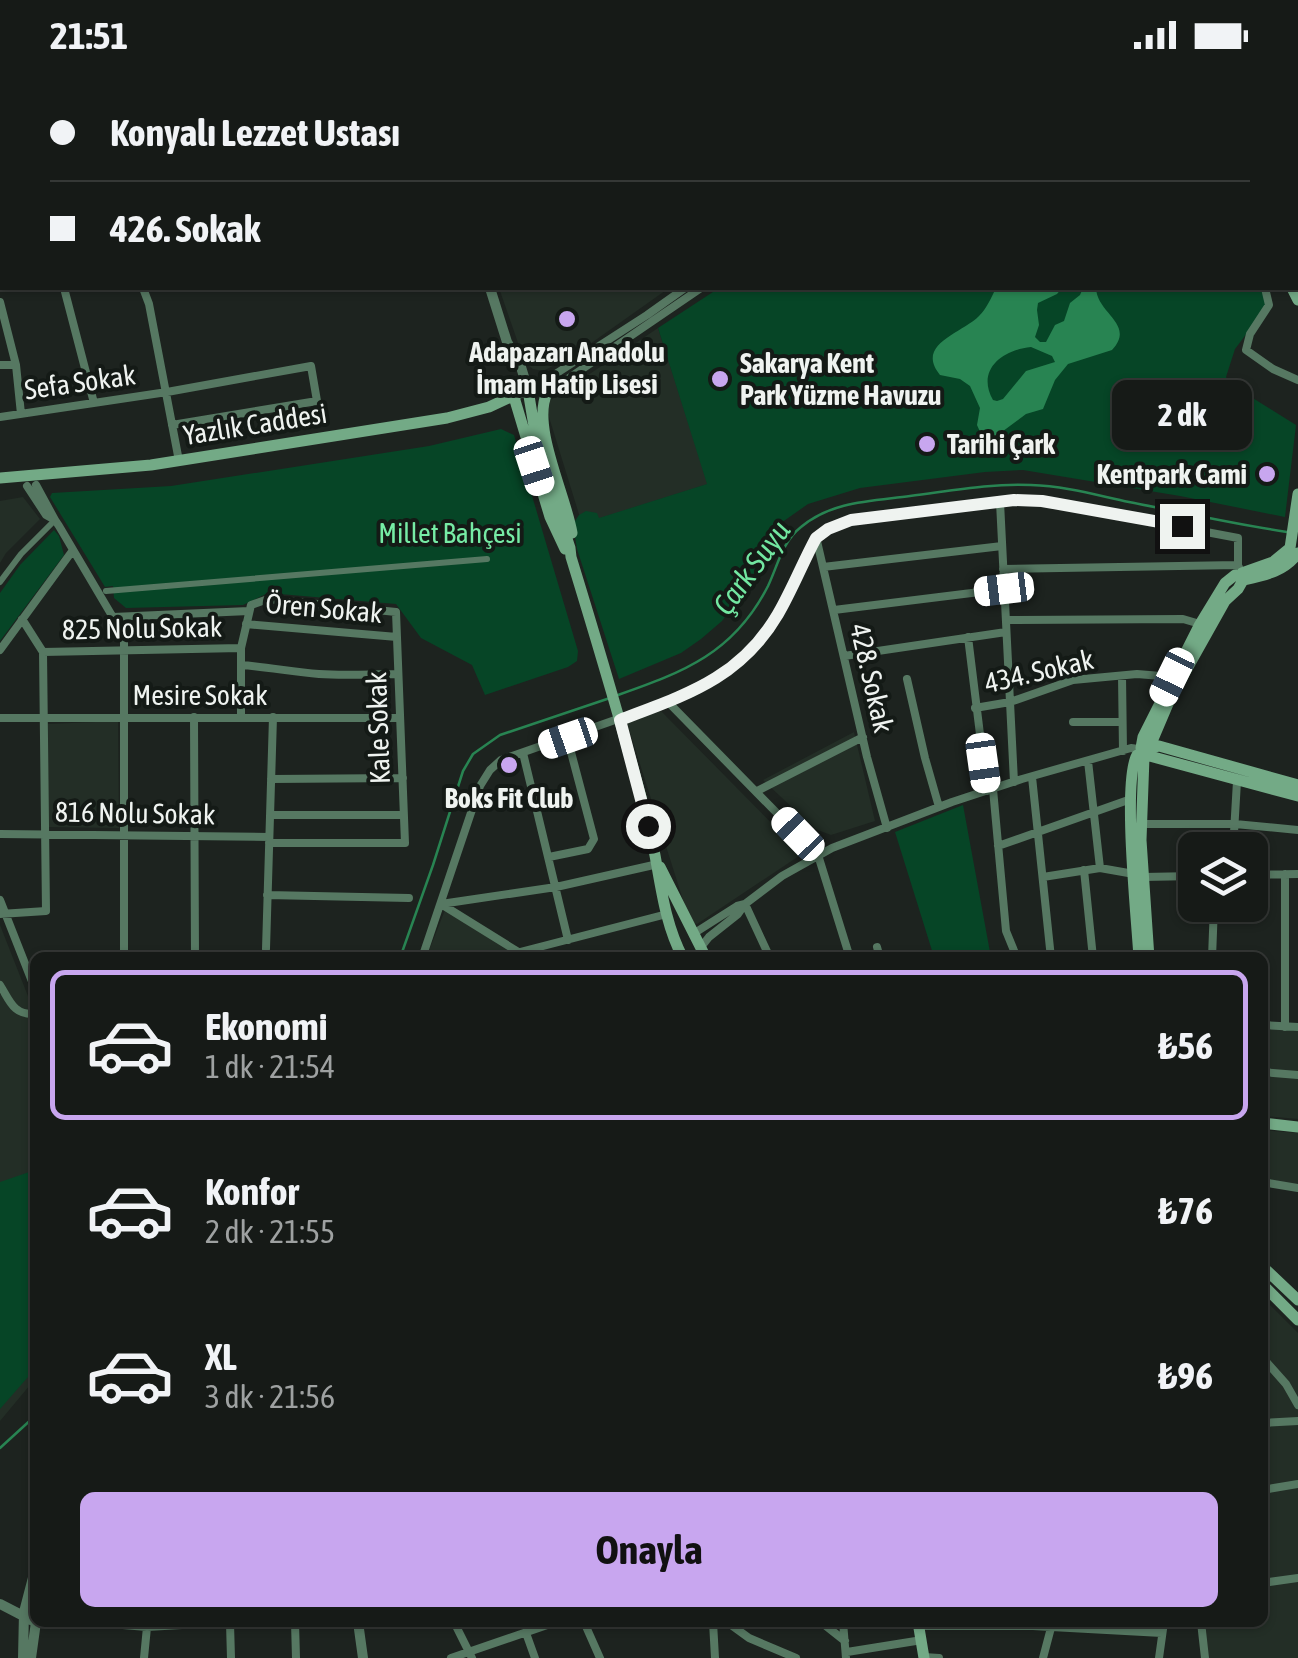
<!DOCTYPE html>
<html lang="tr">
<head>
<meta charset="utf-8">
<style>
  :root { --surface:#161a17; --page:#1f2320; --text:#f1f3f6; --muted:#9ea1a1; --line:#353836; --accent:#c8a6ef }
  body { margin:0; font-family:"Asap Condensed",sans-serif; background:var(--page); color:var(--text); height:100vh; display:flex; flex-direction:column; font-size:38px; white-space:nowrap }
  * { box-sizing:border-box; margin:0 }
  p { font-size:32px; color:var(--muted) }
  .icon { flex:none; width:55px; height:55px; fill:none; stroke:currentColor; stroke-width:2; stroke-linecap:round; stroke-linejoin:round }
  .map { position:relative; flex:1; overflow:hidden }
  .drawer { position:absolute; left:30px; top:882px; width:1238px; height:675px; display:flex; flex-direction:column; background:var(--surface); border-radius:15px; box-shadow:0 2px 8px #0004,0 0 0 2px var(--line) }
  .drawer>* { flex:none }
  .guide { position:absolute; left:0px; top:0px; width:1300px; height:220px; box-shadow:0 2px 8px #0004,0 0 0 2px var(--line); display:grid; align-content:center; height:220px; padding:0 50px; background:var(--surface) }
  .tools { position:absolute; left:1178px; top:762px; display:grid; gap:20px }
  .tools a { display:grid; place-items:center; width:90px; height:90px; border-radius:15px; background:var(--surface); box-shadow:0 2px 8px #0004,0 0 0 2px var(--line); font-size:50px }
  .end { position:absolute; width:45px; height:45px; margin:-22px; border:12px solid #eff3f0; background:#111; box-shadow:0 0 0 5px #111 }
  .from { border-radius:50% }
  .bubble { position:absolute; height:70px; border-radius:15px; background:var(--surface); box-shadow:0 2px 8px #0004,0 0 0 2px var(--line); font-size:32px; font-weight:700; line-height:70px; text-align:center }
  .car { position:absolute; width:30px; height:60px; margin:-30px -15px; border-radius:12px; box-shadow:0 0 8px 2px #0007; background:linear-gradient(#fff 24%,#345 0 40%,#fff 0 76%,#345 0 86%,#fff 0) }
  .guide b { display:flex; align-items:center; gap:35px; height:95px; font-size:38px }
  .guide b+b { border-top:2px solid var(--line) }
  .guide i { width:25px; height:25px; background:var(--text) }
  ul { padding:18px 0 0; list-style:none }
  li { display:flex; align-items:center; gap:30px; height:150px; margin:0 20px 15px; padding:0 30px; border:5px solid transparent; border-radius:15px }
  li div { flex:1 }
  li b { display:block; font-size:38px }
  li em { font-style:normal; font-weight:700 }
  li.on { border-color:var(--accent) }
  li>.icon { width:90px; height:90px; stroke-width:1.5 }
  .primary-button { display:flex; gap:20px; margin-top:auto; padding:20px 50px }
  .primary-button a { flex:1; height:115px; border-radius:15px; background:var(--accent); color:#111; font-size:40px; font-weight:700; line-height:115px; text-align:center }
  .status { display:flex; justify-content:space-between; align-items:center; height:70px; padding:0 50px; background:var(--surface); direction:ltr }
  .status svg { height:28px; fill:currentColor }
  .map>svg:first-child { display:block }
</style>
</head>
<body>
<div class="status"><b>21:51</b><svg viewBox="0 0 49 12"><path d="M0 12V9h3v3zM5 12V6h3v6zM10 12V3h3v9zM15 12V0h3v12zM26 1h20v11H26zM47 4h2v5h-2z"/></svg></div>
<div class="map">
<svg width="1298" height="1588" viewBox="0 0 1298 1588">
  <rect width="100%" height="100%" fill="#1d231f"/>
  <path fill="#232e26" d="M499 218H669L573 286 543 301 533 299 525 293Z
    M658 258 708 414 582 454 545 334Z
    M23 427 40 449 6 483 0 493V431Z
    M660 640 802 784 697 854 690 852 627 653Z
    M118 651 119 758 48 757V654Z
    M854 662 875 751 831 765 815 759 763 710Z
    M445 840 518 887 426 888Z
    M0 855 35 944V1309L0 1351Z
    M1262 959 1298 960V1049L1263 1046Z
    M1262 1060 1298 1063V1115L1263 1108Z
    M1263 1228 1298 1263V1588H1204L1202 1553 1262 1552Z"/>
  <path fill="#064526" d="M719 218H744L747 222 752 218H1265L1269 234 1235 279 1226 307 1230 314 1296 355 1285 447 1180 426 1023 400 985 402 860 418 808 434 781 453 770 470 747 518 722 551 701 569 681 583 619 609 577 479 573 454 579 445 586 441 597 443 599 448 707 414 658 258Z
    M501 359 514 365 578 581 577 591 568 597 485 625 472 595 421 568 396 534 268 523 243 535 126 538 114 528 113 516 105 517 50 427 52 423 171 416 429 376Z
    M54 460 59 466 64 485 0 571V523L20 495Z
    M963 735 990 882 992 887H934L895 762Z
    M35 1100V1299L0 1339V1112Z"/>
  <path fill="#288452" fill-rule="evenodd" d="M996 218H1062L1057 224 1038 233 1037 240 1039 255 1035 267 1040 272H1046L1055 255 1064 251 1070 233 1080 225 1083 218H1096C1097 244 1136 254 1112 280L1068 294 1055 310 1043 339 1026 344 995 367 988 368 981 364 977 355 980 338 970 316 960 309 940 305C915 274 961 264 979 246 987 238 991 228 996 218ZM1031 277 1052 286 1055 292 1026 301 1003 329 997 331 993 330C976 300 1002 280 1031 277Z"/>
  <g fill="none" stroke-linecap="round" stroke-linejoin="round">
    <path stroke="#288452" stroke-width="2.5" d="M618 625C684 602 734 583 768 516 778 495 782 472 801 457 832 431 872 431 910 426 950 421 990 413 1031 415 1065 416 1096 425 1129 432 1181 442 1234 454 1287 462
      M400 888 433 795 463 701 473 684 500 665 610 628
      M0 1378 35 1346"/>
    <path stroke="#567862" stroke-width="6" d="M0 512 21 484 55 450
      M106 521 487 489"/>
    <path stroke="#567862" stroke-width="8" d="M54 0V2
      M316 0 317 2
      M661 0V2
      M726 0V2
      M929 0 930 2
      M979 0V2
      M1047 0 1050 2
      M430 2 437 0
      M551 2 558 0
      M754 2 764 0
      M773 2V0
      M806 2V0
      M868 2V0
      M876 2 877 0
      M1184 2 1185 0
      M1229 2 1250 0
      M1298 80V79
      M1298 93V88
      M0 153 2 152
      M64 218 94 333
      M143 218 149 234 179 391
      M1265 218 1269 235 1250 264 1246 280 1273 299 1298 310
      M0 232 16 295 21 344
      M0 295H16
      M543 312 647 245 685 218
      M547 323 701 218
      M0 347 167 322 311 296 317 331 172 355
      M36 415 55 450
      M27 416 46 445 55 450 59 456 124 566V888
      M1000 432 1014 712
      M816 467 867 687 887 758
      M823 497 1002 476
      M1003 499 1238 495
      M834 540 1004 519
      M113 547 249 541
      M1006 550 1183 549 1200 554
      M246 554 397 567
      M968 567 987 721
      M0 580 73 480
      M43 582 241 578
      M844 586 1006 562
      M241 595C268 597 293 602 319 604 346 606 372 604 398 604
      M1122 606 1123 681
      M907 609 925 688 939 737
      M668 632 818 785 850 888
      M975 638 1010 632 1073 610 1137 604 1173 607
      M194 647 195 888
      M241 647V578L251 535 268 529 396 542 405 773H269
      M0 648H400
      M1073 652H1121
      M523 683 568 870
      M1088 691 1100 798
      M1032 707 1051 888
      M271 709 403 708
      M993 719 1006 861 1017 888
      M757 721 863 667
      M270 745H404
      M1141 754H1235L1298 760
      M0 764 269 767
      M998 776 1131 729
      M1233 780 1237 711
      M549 787 588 779 594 769 567 667
      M1084 800 1093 888
      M1285 804V957
      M1250 805 1298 804
      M1043 807 1100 798 1134 804
      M1143 807 1195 806
      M267 825 409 828
      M0 830 35 919
      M441 834 556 817 658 794
      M441 834 528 888
      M745 834 770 888
      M0 844 46 841 43 582 22 549
      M693 864 737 836 745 834
      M701 877 709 867 738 844 745 834 782 806 832 778 952 732 1022 709 1131 678 1138 679
      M877 877 880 888
      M266 879 273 647
      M520 882 667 844
      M422 888 480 716 490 700 501 690 692 623 725 603 757 574 778 545 816 467 828 459 851 450 1014 430 1042 431 1238 468V495L1241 502
      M1212 888 1214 835
      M0 915C10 931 13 945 35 944
      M1262 955 1298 957
      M1262 1002 1298 1005
      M1262 1112 1298 1118
      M1262 1287 1286 1314 1298 1335
      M1262 1353 1298 1351
      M1262 1420 1298 1414
      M1262 1513 1298 1508
      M86 1552 147 1557 234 1552
      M295 1552 296 1588
      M454 1552 472 1588
      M584 1552 600 1588
      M713 1552 715 1588
      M727 1552 749 1568 796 1588
      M821 1552 845 1571
      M843 1552 846 1588
      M1201 1552 1205 1588
      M230 1553 231 1588
      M919 1556H1033L1162 1563
      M526 1563 535 1588
      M847 1582 922 1570
      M924 1587 939 1588
      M144 1588 147 1557
      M451 1588 556 1552
      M1043 1588 1052 1554
      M1159 1588 1164 1552"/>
    <path stroke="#567862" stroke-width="10" d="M422 0 423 2
      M490 218 507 272 521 297 528 320
      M0 1534 35 1552
      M43 1552H71
      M358 1552 363 1588
      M23 1588 24 1542 35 1500
      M31 1588 36 1552"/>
    <path stroke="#73aa86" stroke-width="11" d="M1105 0 1109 2
      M1125 0 1129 2
      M81 2 87 0
      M111 2 117 0
      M0 37 2 36
      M0 50 2 49
      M1298 125V126
      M1298 209V210
      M1292 218 1298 230
      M528 320 538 380 570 478 571 487C599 578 626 669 650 761 660 803 662 849 683 888
      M547 323C531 356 566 426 572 463
      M514 327 550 447 565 479
      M0 408 151 395 447 348 489 337 543 312
      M1242 503 1273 492 1290 478 1298 424
      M1244 510C1266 505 1285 501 1298 483
      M1141 678 1143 667 1200 554 1225 513 1235 505
      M1145 679 1153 669 1170 629 1225 531 1238 519 1242 512
      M1145 680 1159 676 1298 715
      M1137 685C1122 711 1137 850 1139 888
      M1146 685 1298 726
      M1144 687 1141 770 1149 888
      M660 797 706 888
      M1262 1053 1298 1057
      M1262 1196 1298 1230
      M1262 1214 1298 1250
      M918 1552 924 1588"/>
    <g stroke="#b5bab7" stroke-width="6">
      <path id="rail" d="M1069 0 1072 2"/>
    </g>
    <use href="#rail" stroke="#141a16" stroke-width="2.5" stroke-dasharray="8" stroke-linecap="butt"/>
  </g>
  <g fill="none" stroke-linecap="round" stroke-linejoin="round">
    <path stroke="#eff3f0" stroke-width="12" d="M648 756 620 650C685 625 740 609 778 544 792 520 803 492 816 468L828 459 851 450 1014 430 1042 431 1182 456"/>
  </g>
  <g fill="#c8a6ef" stroke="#141a16" stroke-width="4">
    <circle cx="567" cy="249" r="10"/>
    <circle cx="720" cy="309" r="10"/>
    <circle cx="927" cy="374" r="10"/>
    <circle cx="1267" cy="404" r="10"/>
    <circle cx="509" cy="695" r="10"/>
  </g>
  <g text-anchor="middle" stroke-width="8" stroke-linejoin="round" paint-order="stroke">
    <g font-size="28" font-weight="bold" fill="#eff3f0" stroke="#141a16">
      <text x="567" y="292">Adapazarı Anadolu<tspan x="567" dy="32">İmam Hatip Lisesi</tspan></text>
      <text x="740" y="303" text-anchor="start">Sakarya Kent<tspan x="740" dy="32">Park Yüzme Havuzu</tspan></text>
      <text x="947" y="384" text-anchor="start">Tarihi Çark</text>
      <text x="1247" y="414" text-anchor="end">Kentpark Cami</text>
      <text x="509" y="738">Boks Fit Club</text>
    </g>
    <g font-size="28" fill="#eff3f0" stroke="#141a16">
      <text transform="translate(80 312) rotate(-8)" y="10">Sefa Sokak</text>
      <text transform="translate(255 354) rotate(-9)" y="10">Yazlık Caddesi</text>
      <text transform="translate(324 538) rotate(5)" y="10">Ören Sokak</text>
      <text transform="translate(142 558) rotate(-1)" y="10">825 Nolu Sokak</text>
      <text transform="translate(1039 601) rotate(-13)" y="10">434. Sokak</text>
      <text transform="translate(872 608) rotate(77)" y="10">428. Sokak</text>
      <text x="200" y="635">Mesire Sokak</text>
      <text transform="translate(378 658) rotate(-92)" y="10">Kale Sokak</text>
      <text transform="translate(135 743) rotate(1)" y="10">816 Nolu Sokak</text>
    </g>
    <g font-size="28" fill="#76eba5" stroke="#141a16">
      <text x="450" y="473">Millet Bahçesi</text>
    </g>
    <g font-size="30" font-style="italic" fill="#72e7a1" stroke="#141a16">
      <text transform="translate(752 498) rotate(-54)" y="10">Çark Suyu</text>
    </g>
  </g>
</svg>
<div class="tools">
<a><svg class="icon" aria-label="layers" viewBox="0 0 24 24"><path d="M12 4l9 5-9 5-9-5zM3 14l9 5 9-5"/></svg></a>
</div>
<i class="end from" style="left:648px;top:756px"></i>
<i class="end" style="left:1182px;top:456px"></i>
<div class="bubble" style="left:1112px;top:310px;width:140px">2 dk</div>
<i class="car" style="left:534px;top:396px;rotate:162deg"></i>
<i class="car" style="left:1004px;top:519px;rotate:263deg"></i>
<i class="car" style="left:1172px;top:607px;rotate:206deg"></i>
<i class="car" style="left:568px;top:668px;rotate:251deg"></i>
<i class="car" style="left:983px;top:693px;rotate:172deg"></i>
<i class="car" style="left:798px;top:764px;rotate:316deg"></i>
<div class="guide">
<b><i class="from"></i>Konyalı Lezzet Ustası</b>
<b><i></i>426. Sokak</b>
</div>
<section class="drawer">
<ul>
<li class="on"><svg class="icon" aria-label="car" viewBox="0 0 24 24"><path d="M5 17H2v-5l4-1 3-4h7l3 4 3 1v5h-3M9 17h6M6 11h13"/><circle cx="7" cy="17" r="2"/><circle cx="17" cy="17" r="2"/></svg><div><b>Ekonomi</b><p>1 dk · 21:54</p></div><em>₺56</em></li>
<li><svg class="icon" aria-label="car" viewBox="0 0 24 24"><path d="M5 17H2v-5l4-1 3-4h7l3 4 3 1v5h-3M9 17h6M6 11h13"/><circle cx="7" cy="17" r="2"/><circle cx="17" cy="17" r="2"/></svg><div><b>Konfor</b><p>2 dk · 21:55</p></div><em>₺76</em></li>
<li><svg class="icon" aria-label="car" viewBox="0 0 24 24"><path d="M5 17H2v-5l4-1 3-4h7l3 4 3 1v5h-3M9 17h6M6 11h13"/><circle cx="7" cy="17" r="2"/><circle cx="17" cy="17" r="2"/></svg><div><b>XL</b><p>3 dk · 21:56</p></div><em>₺96</em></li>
</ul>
<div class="primary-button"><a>Onayla</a></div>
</section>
</div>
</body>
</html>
